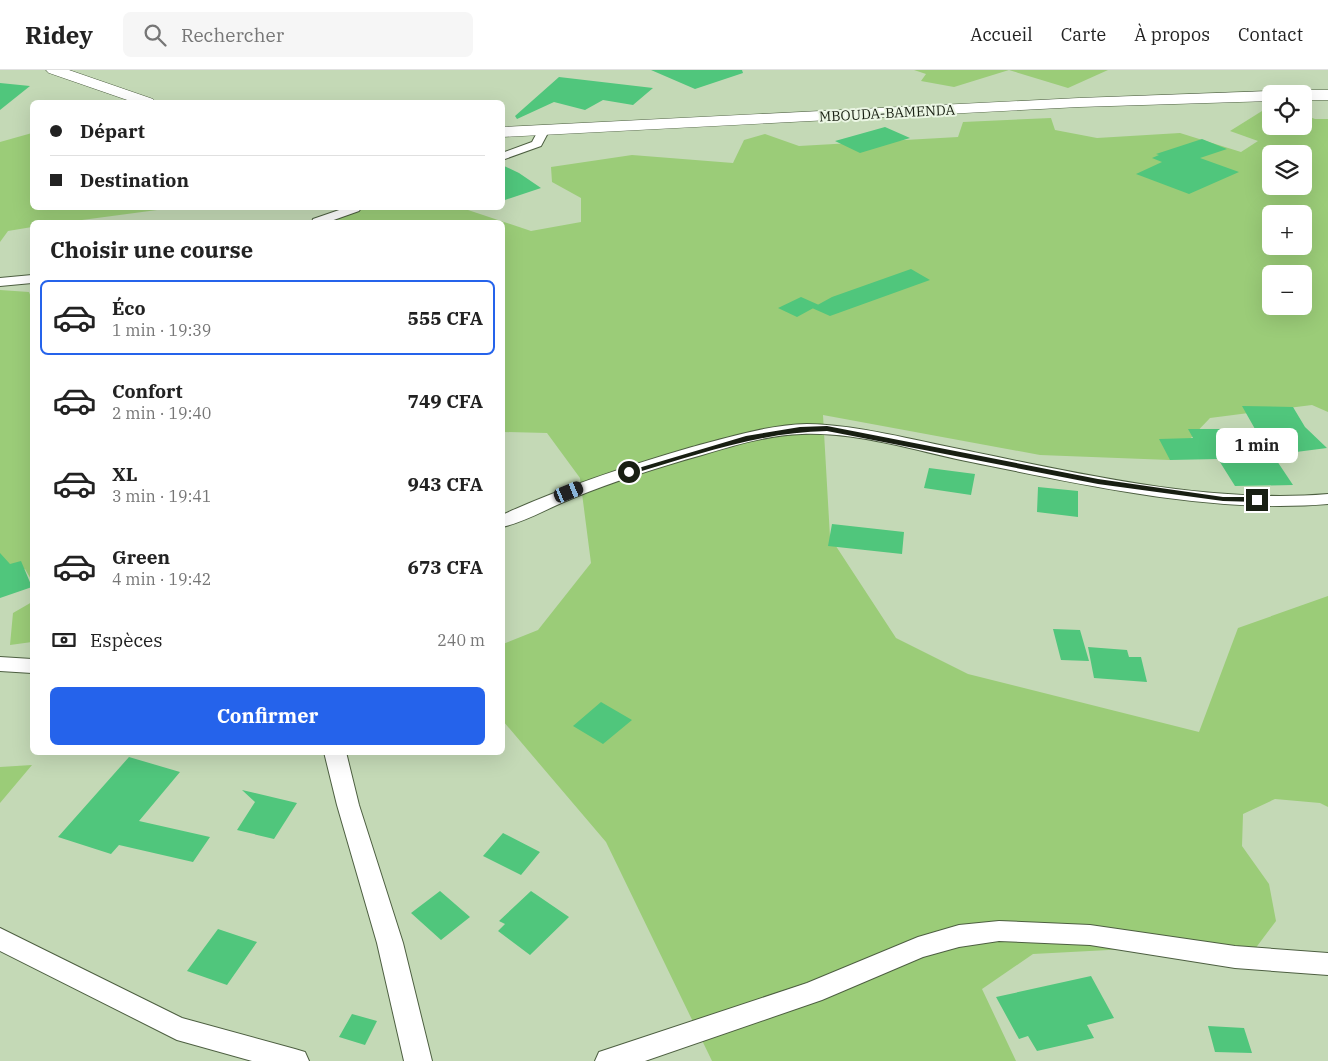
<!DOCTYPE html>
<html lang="fr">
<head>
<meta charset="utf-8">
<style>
  :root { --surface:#fff; --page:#f6f6f6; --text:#222; --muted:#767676; --line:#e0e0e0; --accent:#2563eb }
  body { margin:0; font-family:"IBM Plex Serif",serif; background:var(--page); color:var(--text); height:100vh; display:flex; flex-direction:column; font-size:19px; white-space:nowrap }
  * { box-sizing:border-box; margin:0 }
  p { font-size:16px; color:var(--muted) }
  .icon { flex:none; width:28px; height:28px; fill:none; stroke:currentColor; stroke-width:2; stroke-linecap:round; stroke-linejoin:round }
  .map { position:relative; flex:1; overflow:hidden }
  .drawer { position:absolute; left:30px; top:150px; width:475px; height:535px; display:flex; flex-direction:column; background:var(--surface); border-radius:8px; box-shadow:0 5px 20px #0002 }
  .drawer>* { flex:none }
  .top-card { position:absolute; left:30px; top:30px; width:475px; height:110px; border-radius:8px; box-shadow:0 5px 20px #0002; display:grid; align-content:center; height:110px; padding:0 20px; background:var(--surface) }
  .tools { position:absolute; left:1262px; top:15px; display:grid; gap:10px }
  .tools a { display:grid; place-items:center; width:50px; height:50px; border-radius:8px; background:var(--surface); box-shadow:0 5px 20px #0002; font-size:25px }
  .end { position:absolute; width:22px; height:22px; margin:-11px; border:6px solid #181f12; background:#fff; box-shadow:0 0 0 2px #fff }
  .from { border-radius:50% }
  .bubble { position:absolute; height:35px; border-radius:8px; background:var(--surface); box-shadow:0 5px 20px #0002; font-size:16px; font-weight:700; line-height:35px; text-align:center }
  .car { position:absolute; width:15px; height:30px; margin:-15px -8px; border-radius:6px; box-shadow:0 0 4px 1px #0007; background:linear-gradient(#222 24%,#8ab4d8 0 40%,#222 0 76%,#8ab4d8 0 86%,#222 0) }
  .top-card b { display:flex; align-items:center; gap:18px; height:48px; font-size:19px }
  .top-card b+b { border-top:1px solid var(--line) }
  .top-card i { width:12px; height:12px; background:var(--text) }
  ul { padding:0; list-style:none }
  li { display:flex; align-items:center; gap:15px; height:75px; margin:0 10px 8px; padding:0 10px; border:2px solid transparent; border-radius:8px }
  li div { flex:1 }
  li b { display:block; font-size:19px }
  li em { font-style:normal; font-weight:700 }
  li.on { border-color:var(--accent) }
  li>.icon { width:45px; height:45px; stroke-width:1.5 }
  h2 { padding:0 20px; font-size:22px; line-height:60px }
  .pay { display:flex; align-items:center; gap:12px; height:55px; padding:0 20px; font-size:19px }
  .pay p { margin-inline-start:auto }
  .cta { display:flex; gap:10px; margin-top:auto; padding:10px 20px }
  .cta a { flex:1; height:58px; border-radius:8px; background:var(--accent); color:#fff; font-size:20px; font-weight:700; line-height:58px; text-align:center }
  header { display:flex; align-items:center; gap:30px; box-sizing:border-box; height:70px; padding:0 25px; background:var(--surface); border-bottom:1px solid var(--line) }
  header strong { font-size:24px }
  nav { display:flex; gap:28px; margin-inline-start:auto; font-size:18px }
  .search { width:350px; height:45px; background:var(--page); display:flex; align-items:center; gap:12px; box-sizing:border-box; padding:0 18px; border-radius:8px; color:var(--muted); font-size:19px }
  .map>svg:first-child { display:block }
</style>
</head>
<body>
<header>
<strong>Ridey</strong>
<div class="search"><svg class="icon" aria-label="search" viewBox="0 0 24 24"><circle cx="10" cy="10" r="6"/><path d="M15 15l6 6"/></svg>Rechercher</div>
<nav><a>Accueil</a><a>Carte</a><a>À propos</a><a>Contact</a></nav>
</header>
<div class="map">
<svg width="1328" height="991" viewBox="0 0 1328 991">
  <rect width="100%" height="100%" fill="#c4d9b6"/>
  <path fill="#9bcc78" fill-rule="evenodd" d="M914 0H1108L1068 18 1009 0 954 17 921 11 926 4Z
    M1270 36 1271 56H1304V45L1315 49H1328V342L1312 335 1210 348 1170 390 1040 385 823 345 830 467 896 568 968 604 1199 662 1238 558 1328 526V737L1320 733 1275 729 1243 744 1242 776 1269 814 1276 851 1255 879 1165 877 1033 884 982 919 1016 991H712L606 772 503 651V574L538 560 591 493 580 408 547 363 503 362 502 152H330L365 138H462L531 161 581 152V128L552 112 551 97 632 85 733 93 744 70 765 64 799 76 958 67 963 52 1051 48 1055 60 1097 68 1180 63 1241 82 1258 71 1230 61ZM1271 84H1304V116H1271ZM1271 144H1304V176H1271ZM1271 204H1304V236H1271Z
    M32 63V138H172L67 152H32V157L8 161 0 172V72Z
    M0 220 29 222 32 230V511L25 499 1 506 0 504Z
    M32 532V572L10 575 13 543Z
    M32 695 0 733V697Z"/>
  <path fill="#50c67c" d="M651 0H742L743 3 695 19Z
    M559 7 653 18 633 35 603 30 585 40 554 32 517 49 515 46Z
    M0 13 30 16 0 40Z
    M885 57 910 68 860 83 835 71Z
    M1202 69 1227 79 1200 88 1239 102 1189 124 1136 104 1162 92 1152 88 1159 85 1156 84Z
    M502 95 519 103 541 118 502 131Z
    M911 199 930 210 830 246 812 238 832 227Z
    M801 227 819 235 797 247 778 238Z
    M1242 336 1293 337 1305 357 1327 378 1273 385 1293 415 1235 416 1218 389 1170 390 1159 369 1193 368 1188 359H1255Z
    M929 398 975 404 971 425 924 418Z
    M1038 417 1078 421V447L1037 442Z
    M832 454 904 462 902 484 828 476Z
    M0 483 10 494 21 491 32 517 0 528Z
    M1053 559 1080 560 1089 591 1061 590Z
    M1088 577 1127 580 1129 587H1141L1147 612 1094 608Z
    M601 632 632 650 603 674 573 656Z
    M129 687 180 702 139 751 210 767 193 792 119 775 111 784 58 767Z
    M242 720 297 733 274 769 237 760 255 732Z
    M503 763 540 782 521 805 483 786Z
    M440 821 470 847 441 870 411 843Z
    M531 821 569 847 530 885 498 861 505 854 499 851Z
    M218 859 257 872 227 915 187 901Z
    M1091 906 1114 948 1087 955 1094 968 1037 981 1028 966 1019 969 996 927Z
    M352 944 377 951 365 975 339 967Z
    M1208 956 1244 958 1252 983 1215 982Z"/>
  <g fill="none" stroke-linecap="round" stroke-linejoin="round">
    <g stroke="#4d5f41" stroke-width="2">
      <path id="minor" d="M543 58 549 61 541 76 502 90V83L532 72 539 59Z
        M345 138H361L359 141 328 152H312L313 149Z
        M32 205V213L0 216V208Z
        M807 354C860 355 912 370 964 380 1080 404 1209 434 1328 424V434C1210 444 1081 414 966 391 913 380 857 362 802 364 768 365 735 375 702 385 659 397 615 411 573 428 550 437 526 452 502 457V445C563 417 627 396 692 377 729 367 768 355 807 354Z
        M0 587 32 589V603L0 601Z
        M324 682H346L359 735 403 873 432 991H404L377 873 337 735Z
        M999 851 1090 855 1235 876 1328 883V905L1235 898 1090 875 999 871 959 877 923 887 822 930 645 991H595L599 982 807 913 918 867 959 855Z
        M0 858 182 948 295 979 305 982 309 991H252L177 970 0 881Z"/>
    </g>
    <g stroke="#4d5f41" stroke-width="1">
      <path id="highway" d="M46 0H69L153 29 155 32H133L49 3Z
        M1304 20H1328V30H1304V24H1297Z
        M1271 21 1277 24H1271V31L1079 37 502 67V57L1079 28Z"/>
    </g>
    <use href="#minor" fill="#fff" fill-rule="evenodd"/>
    <use href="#highway" fill="#fff" fill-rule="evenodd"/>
  </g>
  <path fill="#181f12" d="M827 356 1098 409 1223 427H1257L1261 430 1257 432 1223 431 1098 414 827 361C760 362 696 385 632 404L625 402 746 366 800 357Z"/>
  <g text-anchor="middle" stroke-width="4" stroke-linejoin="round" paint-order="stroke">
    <g font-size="14" fill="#181f12" stroke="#ebf6e4">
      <text transform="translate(887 43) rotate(-3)" y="5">MBOUDA-BAMENDA</text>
    </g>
  </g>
</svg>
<div class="tools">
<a><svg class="icon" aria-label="locate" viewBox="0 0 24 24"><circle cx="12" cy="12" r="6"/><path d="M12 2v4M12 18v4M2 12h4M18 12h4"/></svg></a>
<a><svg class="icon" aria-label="layers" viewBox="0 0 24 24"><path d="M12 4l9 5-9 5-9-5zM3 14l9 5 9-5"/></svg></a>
<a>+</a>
<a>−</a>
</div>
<i class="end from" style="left:629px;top:402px"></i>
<i class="end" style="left:1257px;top:430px"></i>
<div class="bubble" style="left:1216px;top:358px;width:82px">1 min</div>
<i class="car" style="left:569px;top:422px;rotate:68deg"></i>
<div class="top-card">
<b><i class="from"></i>Départ</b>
<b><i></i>Destination</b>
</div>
<section class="drawer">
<h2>Choisir une course</h2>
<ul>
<li class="on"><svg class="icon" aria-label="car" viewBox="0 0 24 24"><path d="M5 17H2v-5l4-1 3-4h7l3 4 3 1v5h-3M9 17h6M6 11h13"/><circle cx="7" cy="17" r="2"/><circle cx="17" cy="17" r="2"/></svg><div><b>Éco</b><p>1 min · 19:39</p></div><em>555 CFA</em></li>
<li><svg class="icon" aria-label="car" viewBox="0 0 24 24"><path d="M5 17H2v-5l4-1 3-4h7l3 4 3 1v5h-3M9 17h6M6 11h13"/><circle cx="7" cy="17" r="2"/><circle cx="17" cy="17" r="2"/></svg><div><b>Confort</b><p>2 min · 19:40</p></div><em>749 CFA</em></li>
<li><svg class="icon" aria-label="car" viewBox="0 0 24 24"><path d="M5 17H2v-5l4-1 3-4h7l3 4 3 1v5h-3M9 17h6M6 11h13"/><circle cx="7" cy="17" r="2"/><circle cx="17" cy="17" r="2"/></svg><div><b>XL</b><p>3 min · 19:41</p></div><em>943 CFA</em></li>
<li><svg class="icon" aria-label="car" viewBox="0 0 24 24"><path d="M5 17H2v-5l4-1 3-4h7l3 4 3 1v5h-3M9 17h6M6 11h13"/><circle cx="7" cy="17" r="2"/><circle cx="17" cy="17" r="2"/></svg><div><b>Green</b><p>4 min · 19:42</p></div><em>673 CFA</em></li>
</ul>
<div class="pay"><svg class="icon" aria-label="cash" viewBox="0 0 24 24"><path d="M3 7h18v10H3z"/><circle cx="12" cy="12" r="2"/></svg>Espèces<p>240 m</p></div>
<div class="cta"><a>Confirmer</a></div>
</section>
</div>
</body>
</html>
